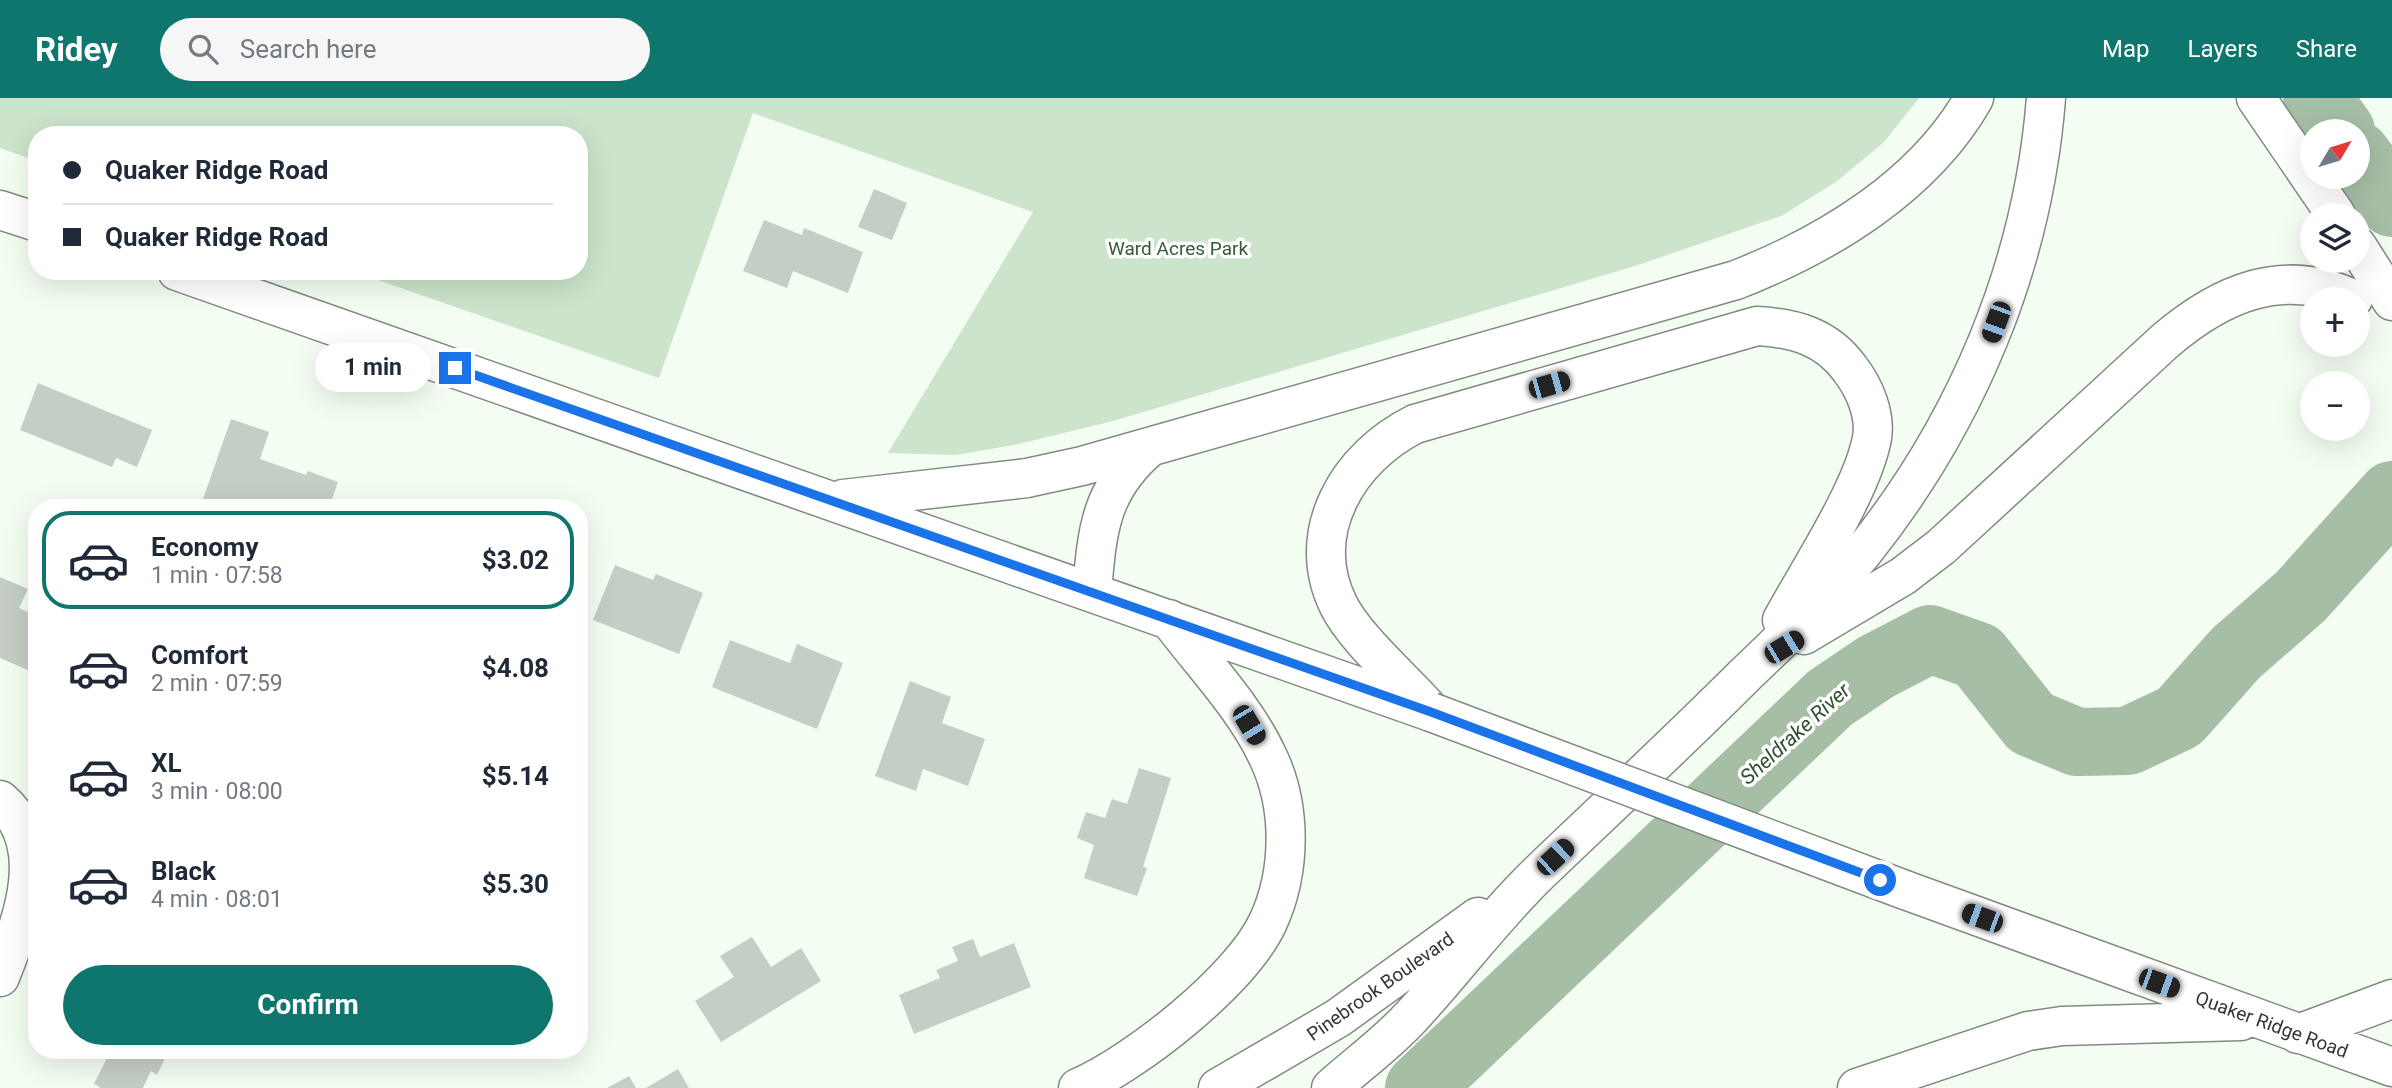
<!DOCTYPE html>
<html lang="en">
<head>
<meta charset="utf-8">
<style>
  :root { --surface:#fff; --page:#f6f6f7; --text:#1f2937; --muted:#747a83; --line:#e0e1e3; --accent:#0f766e }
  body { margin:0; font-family:Roboto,sans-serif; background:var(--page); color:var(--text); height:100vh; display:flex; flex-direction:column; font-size:26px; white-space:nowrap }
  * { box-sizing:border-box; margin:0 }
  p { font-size:23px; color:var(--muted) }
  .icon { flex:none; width:38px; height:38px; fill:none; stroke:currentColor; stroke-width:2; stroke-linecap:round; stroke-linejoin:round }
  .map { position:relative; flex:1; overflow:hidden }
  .sheet { position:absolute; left:28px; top:401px; width:560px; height:560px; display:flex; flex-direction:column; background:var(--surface); border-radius:28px; box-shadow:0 7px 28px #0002 }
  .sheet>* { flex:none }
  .top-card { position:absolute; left:28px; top:28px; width:560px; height:154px; border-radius:28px; box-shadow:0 7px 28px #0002; display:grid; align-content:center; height:154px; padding:0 35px; background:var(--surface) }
  .needle { width:46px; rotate:52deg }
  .tools { position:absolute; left:2300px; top:21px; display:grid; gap:14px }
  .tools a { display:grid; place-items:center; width:70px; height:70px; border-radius:50%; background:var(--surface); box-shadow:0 7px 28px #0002; font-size:35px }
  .end { position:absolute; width:32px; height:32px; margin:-16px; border:9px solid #1a73e8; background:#fff; box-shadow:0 0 0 4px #fff }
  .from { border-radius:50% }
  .bubble { position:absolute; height:49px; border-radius:24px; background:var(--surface); box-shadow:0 7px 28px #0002; font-size:23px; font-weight:700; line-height:49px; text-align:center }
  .car { position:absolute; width:21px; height:42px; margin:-21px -10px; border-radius:9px; box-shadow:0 0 5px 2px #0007; background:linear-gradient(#222 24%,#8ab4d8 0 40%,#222 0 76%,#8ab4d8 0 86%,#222 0) }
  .top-card b { display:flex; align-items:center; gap:24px; height:66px; font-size:26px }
  .top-card b+b { border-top:2px solid var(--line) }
  .top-card i { width:18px; height:18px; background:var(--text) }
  ul { padding:12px 0 0; list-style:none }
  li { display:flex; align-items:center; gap:21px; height:98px; margin:0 14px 10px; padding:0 21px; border:4px solid transparent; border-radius:28px }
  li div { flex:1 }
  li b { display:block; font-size:26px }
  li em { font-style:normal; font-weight:700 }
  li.selected { border-color:var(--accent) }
  li>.icon { width:63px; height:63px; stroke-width:1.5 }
  .action { display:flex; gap:14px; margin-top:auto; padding:14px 35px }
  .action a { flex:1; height:80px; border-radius:42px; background:var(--accent); color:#fff; font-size:28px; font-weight:700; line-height:80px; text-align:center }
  header { display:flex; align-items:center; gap:42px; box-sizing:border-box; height:98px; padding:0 35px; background:var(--accent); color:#fff }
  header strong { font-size:33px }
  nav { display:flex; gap:38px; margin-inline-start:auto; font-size:24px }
  .search { width:490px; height:63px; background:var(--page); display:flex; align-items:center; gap:18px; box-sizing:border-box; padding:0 24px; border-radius:38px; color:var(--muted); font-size:26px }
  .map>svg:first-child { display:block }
</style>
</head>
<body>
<header>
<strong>Ridey</strong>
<div class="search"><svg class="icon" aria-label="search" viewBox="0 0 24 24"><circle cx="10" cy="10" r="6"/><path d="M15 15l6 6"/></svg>Search here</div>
<nav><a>Map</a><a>Layers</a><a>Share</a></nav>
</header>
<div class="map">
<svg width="2392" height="990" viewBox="0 0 2392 990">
  <rect width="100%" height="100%" fill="#f3fdf2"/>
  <path fill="#cbe4cb" d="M0 0H1919L1884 44 1836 84 1781 118 1635 168 1113 323 1014 347 956 357 888 355 1033 114 753 15 659 280 352 173H579V37H37V63L0 50Z"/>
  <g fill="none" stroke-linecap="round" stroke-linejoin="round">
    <path stroke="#a5bea5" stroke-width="68" d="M2317 0 2341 33
      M2357 57 2392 105
      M1419 990 1830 600 1876 569 1930 541 1978 558 2031 625 2077 644 2128 643 2179 619 2236 555 2301 498 2392 397"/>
  </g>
  <path fill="#c5cec4" d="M874 91 907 105 892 142 858 129Z
    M764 122 802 137 804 130 863 154 848 195 793 173 787 190 743 173Z
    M38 285 152 332 137 369 116 360 112 369 20 332Z
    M231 321 269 334 260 361 306 377 308 373 338 384 329 410H217L202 404Z
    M615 467 653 482 656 476 703 495 679 556 593 522Z
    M0 479 28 491 19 510 37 518V576L0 560Z
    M730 542 790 565 797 546 843 565 817 631 712 589Z
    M910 583 951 599 942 625 985 641 968 688 923 671 916 693 875 678Z
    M1139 670 1171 680 1143 769 1147 770 1137 798 1084 780 1094 747 1077 740 1086 714 1105 720 1112 701 1127 706Z
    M752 839 771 869 801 850 821 883 721 944 695 903 734 879 720 858Z
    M973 841 980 859 1014 845 1031 889 914 936 899 897 940 880 936 872 958 863 952 849Z
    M111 952H169L157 977 151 973 143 990H101L94 986Z
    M678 971 689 990H646Z
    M629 978 636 990H607Z"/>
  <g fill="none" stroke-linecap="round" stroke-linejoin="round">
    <g stroke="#828b81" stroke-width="41">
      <path id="minor" d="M0 702C53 747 21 825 0 879"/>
    </g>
    <g stroke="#828b81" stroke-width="41">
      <path id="tertiary" d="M2256 0 2336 117
        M0 112 37 124
        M2357 148 2392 203
        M177 173 1431 614
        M843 401 1027 380 1082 368 1736 182C1828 146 1924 88 1974 0
        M1092 494C1097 433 1100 391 1150 349
        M1804 537 1903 478 1941 449 2165 243C2220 196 2282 168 2353 201
        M1427 609C1402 581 1355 540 1339 508 1302 434 1349 359 1415 326L1757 228C1795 230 1827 239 1850 271 1864 289 1876 316 1872 340 1862 393 1809 472 1782 522
        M1905 792 2392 969
        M2298 936 2392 901
        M1078 990C1137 964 1241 882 1268 824 1291 774 1292 709 1268 659 1245 609 1202 565 1169 521
        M1218 990 1338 920 1478 819
        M1331 990C1357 967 1387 945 1411 919 1455 872 1494 818 1541 773 1609 708 1678 644 1745 577 1786 538 1827 498 1863 454 1967 324 2033 167 2046 0
        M1857 990 2028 933 2062 928 2241 923"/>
    </g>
    <use href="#minor" stroke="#fff" stroke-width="38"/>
    <use href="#tertiary" stroke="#fff" stroke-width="38"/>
    <g stroke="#828b81" stroke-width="41" stroke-linecap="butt">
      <path id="tertiary-bridge" d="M1431 614 1905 792"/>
    </g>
    <use href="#tertiary-bridge" stroke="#fff" stroke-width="38"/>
  </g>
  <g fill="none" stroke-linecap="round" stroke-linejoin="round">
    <path stroke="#1a73e8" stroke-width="9" d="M455 270 1431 614 1880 782"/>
  </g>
  <g text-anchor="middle" stroke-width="7" stroke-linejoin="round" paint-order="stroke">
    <g font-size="19" fill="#355b36" stroke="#fff">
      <text x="1178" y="157">Ward Acres Park</text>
    </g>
    <g font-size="19" fill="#343834" stroke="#fff">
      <text transform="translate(1380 888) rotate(-35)" y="7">Pinebrook Boulevard</text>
      <text transform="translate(2272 926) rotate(20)" y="7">Quaker Ridge Road</text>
    </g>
    <g font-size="21" font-style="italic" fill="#2e542f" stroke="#fff">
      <text transform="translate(1795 636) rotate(-42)" y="7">Sheldrake River</text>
    </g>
  </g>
</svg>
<div class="tools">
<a><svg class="needle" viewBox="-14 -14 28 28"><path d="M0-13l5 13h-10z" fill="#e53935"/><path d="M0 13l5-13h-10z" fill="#747a83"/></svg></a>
<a><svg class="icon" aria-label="layers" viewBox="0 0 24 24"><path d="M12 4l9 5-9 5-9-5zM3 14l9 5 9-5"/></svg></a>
<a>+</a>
<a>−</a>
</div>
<i class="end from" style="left:1880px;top:782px"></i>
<i class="end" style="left:455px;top:270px"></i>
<div class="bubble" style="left:315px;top:245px;width:116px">1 min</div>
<i class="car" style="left:1996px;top:224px;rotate:200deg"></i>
<i class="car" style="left:1549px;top:287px;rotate:74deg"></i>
<i class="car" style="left:1784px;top:549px;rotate:59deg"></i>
<i class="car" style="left:1249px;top:627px;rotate:149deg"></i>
<i class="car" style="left:1555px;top:759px;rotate:47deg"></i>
<i class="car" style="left:1982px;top:820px;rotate:290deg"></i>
<i class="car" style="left:2159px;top:885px;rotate:110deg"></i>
<div class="top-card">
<b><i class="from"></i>Quaker Ridge Road</b>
<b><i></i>Quaker Ridge Road</b>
</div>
<section class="sheet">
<ul>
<li class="selected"><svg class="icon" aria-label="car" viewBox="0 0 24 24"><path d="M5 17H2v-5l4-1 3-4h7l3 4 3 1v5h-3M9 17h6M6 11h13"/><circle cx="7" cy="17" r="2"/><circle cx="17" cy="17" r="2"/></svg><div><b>Economy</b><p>1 min · 07:58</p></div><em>$3.02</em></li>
<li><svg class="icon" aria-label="car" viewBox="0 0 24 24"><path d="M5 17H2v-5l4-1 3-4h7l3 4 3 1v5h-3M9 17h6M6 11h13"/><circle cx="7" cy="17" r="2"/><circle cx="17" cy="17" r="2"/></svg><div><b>Comfort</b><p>2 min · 07:59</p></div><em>$4.08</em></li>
<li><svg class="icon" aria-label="car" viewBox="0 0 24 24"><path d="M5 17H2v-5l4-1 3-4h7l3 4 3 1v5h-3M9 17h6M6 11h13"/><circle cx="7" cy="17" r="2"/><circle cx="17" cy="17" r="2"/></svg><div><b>XL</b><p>3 min · 08:00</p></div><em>$5.14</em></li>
<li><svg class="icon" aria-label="car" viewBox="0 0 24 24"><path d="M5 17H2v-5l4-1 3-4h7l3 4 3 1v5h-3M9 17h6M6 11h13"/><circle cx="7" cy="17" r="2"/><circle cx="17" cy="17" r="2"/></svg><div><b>Black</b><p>4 min · 08:01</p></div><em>$5.30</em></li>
</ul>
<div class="action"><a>Confirm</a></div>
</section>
</div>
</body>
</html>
